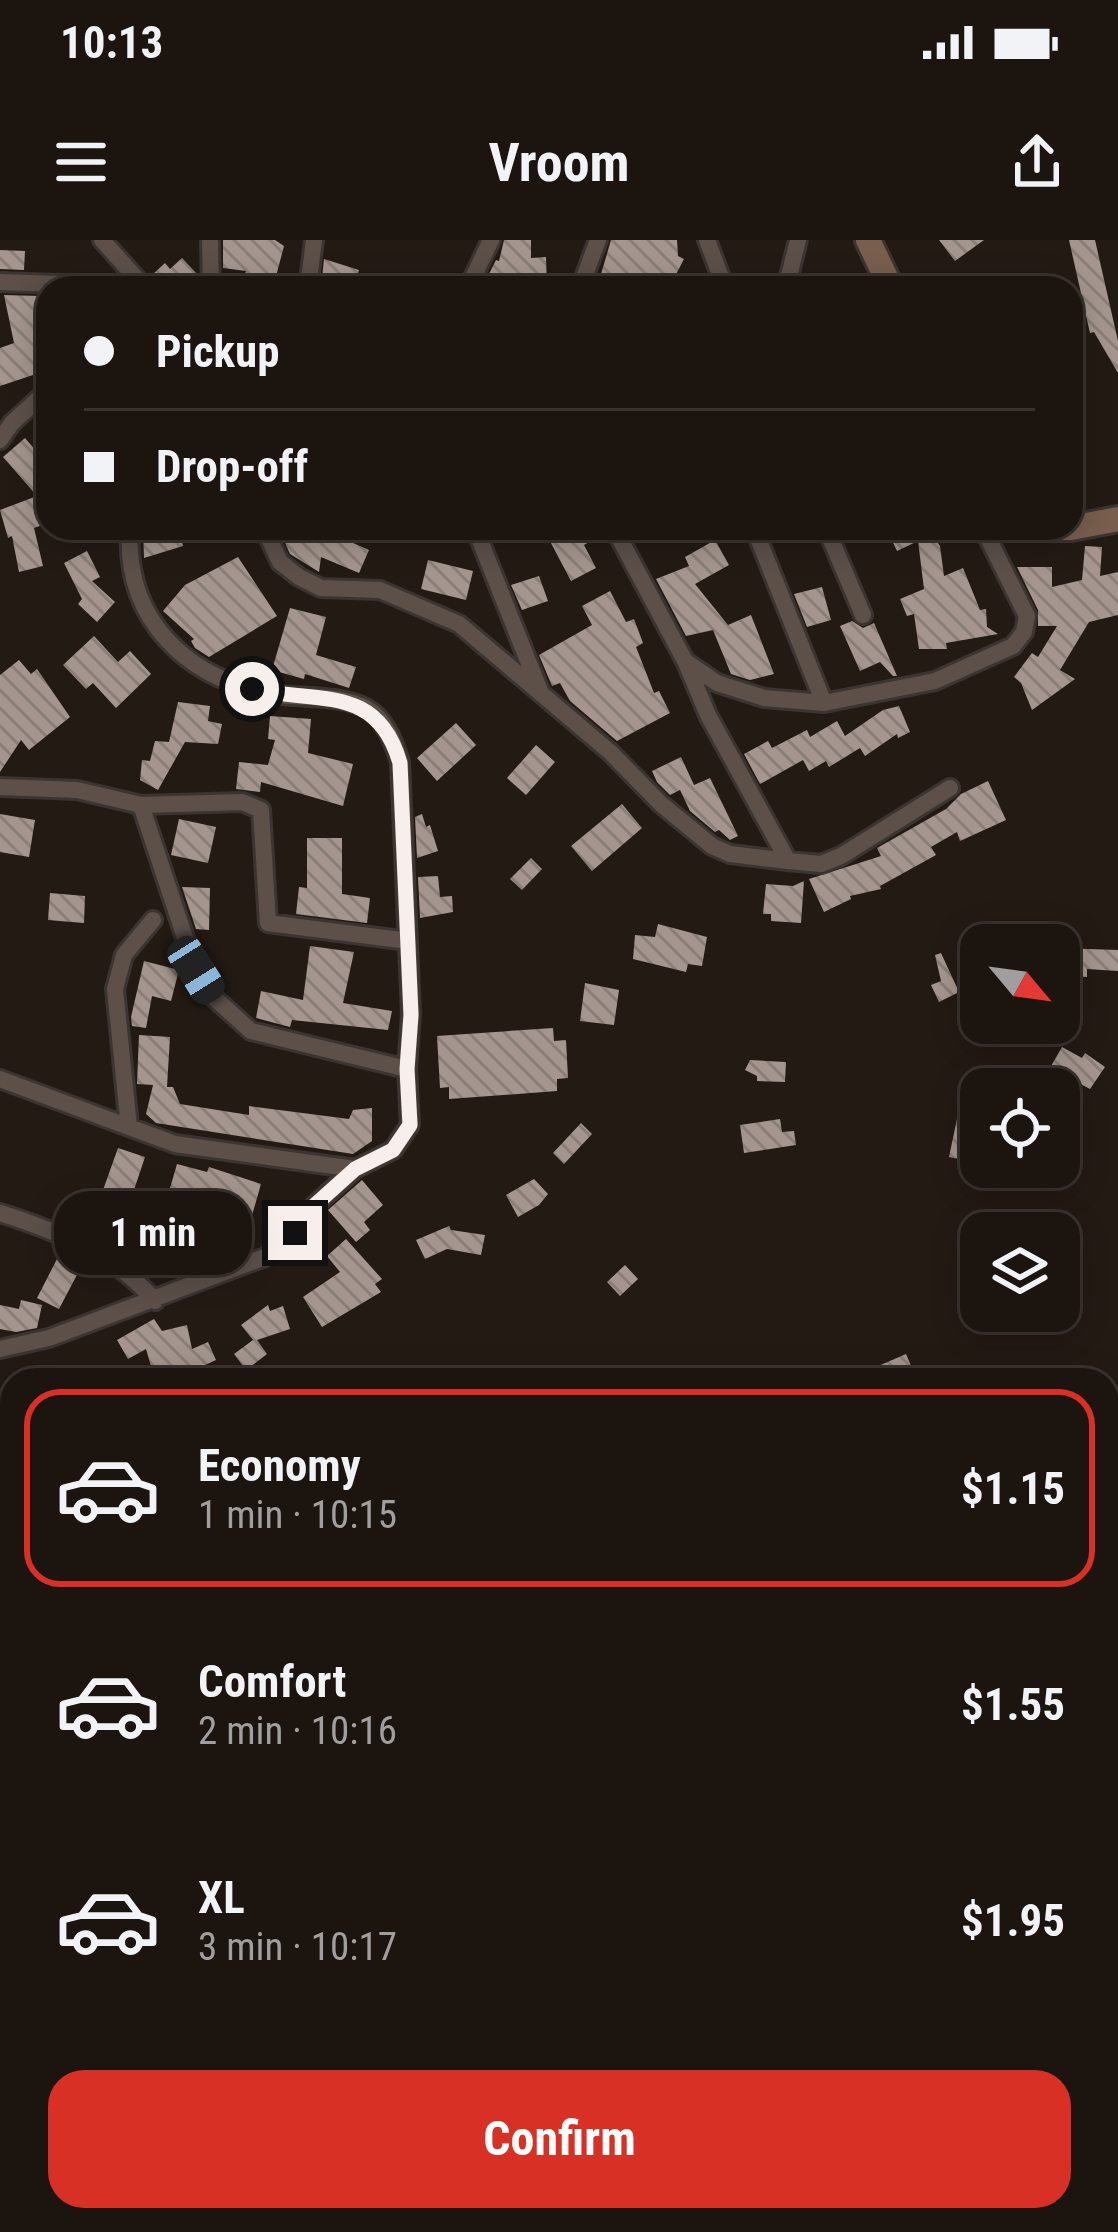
<!DOCTYPE html>
<html lang="en">
<head>
<meta charset="utf-8">
<style>
  :root { --surface:#1b140f; --page:#28211d; --text:#f1f3f6; --muted:#a09e9e; --line:#39332f; --accent:#d93025 }
  body { margin:0; font-family:"Roboto Condensed",sans-serif; background:var(--page); color:var(--text); height:100vh; display:flex; flex-direction:column; font-size:45px; white-space:nowrap }
  * { box-sizing:border-box; margin:0 }
  p { font-size:39px; color:var(--muted) }
  .icon { flex:none; width:66px; height:66px; fill:none; stroke:currentColor; stroke-width:2; stroke-linecap:round; stroke-linejoin:round }
  .map { position:relative; flex:1; overflow:hidden }
  .details { position:absolute; left:0px; top:1128px; width:1119px; height:864px; display:flex; flex-direction:column; background:var(--surface); border-radius:36px 36px 0 0; box-shadow:0 6px 30px #0003,0 0 0 3px var(--line) }
  .details>* { flex:none }
  .guide { position:absolute; left:36px; top:36px; width:1047px; height:264px; border-radius:36px; box-shadow:0 6px 30px #0003,0 0 0 3px var(--line); display:grid; align-content:center; height:264px; padding:0 48px; background:var(--surface) }
  .needle { width:78px; rotate:119deg }
  .fabs { position:absolute; left:960px; top:684px; display:grid; gap:24px }
  .fabs a { display:grid; place-items:center; width:120px; height:120px; border-radius:24px; background:var(--surface); box-shadow:0 6px 30px #0003,0 0 0 3px var(--line); font-size:60px }
  .end { position:absolute; width:54px; height:54px; margin:-27px; border:15px solid #f7efeb; background:#111; box-shadow:0 0 0 6px #111 }
  .from { border-radius:50% }
  .bubble { position:absolute; height:84px; border-radius:36px; background:var(--surface); box-shadow:0 6px 30px #0003,0 0 0 3px var(--line); font-size:39px; font-weight:700; line-height:84px; text-align:center }
  .car { position:absolute; width:36px; height:72px; margin:-36px -18px; border-radius:15px; box-shadow:0 0 9px 3px #0007; background:linear-gradient(#222 24%,#8ab4d8 0 40%,#222 0 76%,#8ab4d8 0 86%,#222 0) }
  .guide b { display:flex; align-items:center; gap:42px; height:114px; font-size:45px }
  .guide b+b { border-top:3px solid var(--line) }
  .guide i { width:30px; height:30px; background:var(--text) }
  ul { padding:21px 0 0; list-style:none }
  li { display:flex; align-items:center; gap:36px; height:198px; margin:0 24px 18px; padding:0 24px; border:6px solid transparent; border-radius:36px }
  li div { flex:1 }
  li b { display:block; font-size:45px }
  li em { font-style:normal; font-weight:700 }
  li.active { border-color:var(--accent) }
  li>.icon { width:108px; height:108px; stroke-width:1.5 }
  .button { display:flex; gap:24px; margin-top:auto; padding:24px 48px }
  .button a { flex:1; height:138px; border-radius:36px; background:var(--accent); color:#fff; font-size:48px; font-weight:700; line-height:138px; text-align:center }
  .status { display:flex; justify-content:space-between; align-items:center; height:84px; padding:0 60px; background:var(--surface); direction:ltr }
  .status svg { height:33px; fill:currentColor }
  header { display:flex; justify-content:space-between; align-items:center; height:156px; padding:0 48px; background:var(--surface); font-size:54px; font-weight:700 }
  .map>svg:first-child { display:block }
</style>
</head>
<body>
<div class="status"><b>10:13</b><svg viewBox="0 0 49 12"><path d="M0 12V9h3v3zM5 12V6h3v6zM10 12V3h3v9zM15 12V0h3v12zM26 1h20v11H26zM47 4h2v5h-2z"/></svg></div>
<header><svg class="icon" aria-label="menu" viewBox="0 0 24 24"><path d="M4 6h16M4 12h16M4 18h16"/></svg>Vroom<svg class="icon" aria-label="share" viewBox="0 0 24 24"><path d="M12 15V3M7 8l5-5 5 5M5 13v7h14v-7"/></svg></header>
<div class="map">
<svg width="1118" height="1992" viewBox="0 0 1118 1992">
  <defs>
    <pattern id="building-back-hatch" width="6" height="6" patternUnits="userSpaceOnUse" patternTransform="scale(3)"><rect width="6" height="6" fill="#a4968e"/><path d="M-1 5l2 2M0 0l6 6M5-1l2 2" fill="none" stroke="#897f78"/></pattern>
  </defs>
  <rect width="100%" height="100%" fill="#241a14"/>
  <path fill="url(#building-back-hatch)" d="M223 0H275L284 6 273 48H241L246 31 223 28Z
    M504 0H531V18L546 17 547 48H482L496 20 499 21Z
    M611 0H677L678 16 684 19 669 48H597Z
    M939 0H984L955 21Z
    M1069 0H1095L1118 101V133L1094 92 1090 93Z
    M0 10 25 11 24 30 0 29Z
    M182 18 197 34 182 48H158L151 36 165 23 170 29Z
    M324 19 359 30 353 48H321Z
    M4 55 40 56 42 66 48 64V130L0 146V108L14 103Z
    M25 198 48 225V283L34 288 43 326 19 332 12 296 8 298 0 270 37 256 3 217Z
    M154 288H178L183 306 144 318 143 292Z
    M302 288H327L326 291 369 310 359 333 321 317 319 332 290 314 282 296 300 299Z
    M543 288H582L589 302 584 305 596 328 571 341Z
    M886 288H947L932 295 940 306 944 336 963 328 980 370 986 369 987 387 998 394 946 403 947 409H919L914 374 907 376 900 359 924 349 918 301 897 311Z
    M715 300 729 325 695 344 728 385 751 375 774 434 750 440 731 434 713 390 686 396 656 339 689 326 685 317Z
    M1085 306 1102 307 1100 336 1118 332V375L1089 382 1060 430 1075 439 1032 470 1021 443 1014 437 1032 413 1038 417 1057 386H1038V370L1017 327H1052V347L1082 340Z
    M87 311 100 337 92 341 115 362 97 382 78 364 82 359 64 323Z
    M238 317 277 376 209 417 195 408 191 401 194 399 163 371 185 345Z
    M428 320 473 331 466 360 421 349Z
    M539 336 548 361 522 370 511 345Z
    M822 347 831 380 807 387 794 354Z
    M610 351 626 382 634 379 643 403 636 407 654 453 659 451 670 473 617 501 570 461 560 443 552 446 539 415 592 385 582 366Z
    M290 368 326 377 316 415 356 427 349 448 305 434 304 439 272 430Z
    M852 381 863 388 874 383 897 436H893L880 422 860 431 840 386Z
    M94 396 118 422 130 411 151 434 116 468 93 443 86 449 63 425Z
    M19 420 31 434 37 429 70 477 29 510 21 500 0 532V435Z
    M178 462 210 466 208 481 222 484 218 504 185 502 158 550 140 540 142 520 150 521 155 501 169 502Z
    M899 466 910 492 898 498 897 494 865 516 860 508 829 527 826 521 809 531 803 520 760 544 744 514 768 501 772 508 807 490 810 497 837 481 845 496 883 470Z
    M270 476 311 479 308 513 353 524 343 566 261 542 260 552 236 549 239 522 268 525 275 500 268 499Z
    M456 483 476 505 437 541 417 518Z
    M536 505 555 522 526 555 507 538Z
    M681 517 694 545 710 538 738 596 730 600 719 590 715 592 690 571 680 550 670 555 657 542 652 531Z
    M988 541 1006 580 960 601 957 592 931 607 936 615 880 646 881 649 850 656 851 659 824 672 809 639 881 616 877 608 946 569 961 554Z
    M622 564 642 588 592 631 571 606Z
    M0 574 35 580 29 617 0 612Z
    M422 574 426 587 430 585 438 611 417 618 415 577Z
    M179 579 216 587 208 623 171 615Z
    M307 598H342V654L370 658 367 683 296 674 299 647 307 648Z
    M531 618 542 629 522 650 510 639Z
    M438 636 440 657 452 656 453 672 420 678 418 637Z
    M804 641 801 683 771 681V674H763L766 644 793 646Z
    M182 647 210 648 209 690 196 689Z
    M50 653 85 656 84 683 48 680Z
    M658 684 707 697 702 726 688 724 686 732 633 719 635 695 655 697Z
    M310 706 354 712 343 763 392 771 388 790 292 780 290 787 256 778 261 751 303 760Z
    M1059 708 1118 710V731L1087 729V737L1059 735Z
    M941 713 959 752 939 762 931 745 941 741 935 715Z
    M144 721 179 730 171 761 152 756 146 788 132 786 131 777Z
    M585 743 619 750 614 785 580 781Z
    M553 788 554 801 566 800 568 838 557 839V851L449 859V847L440 848 437 796Z
    M139 795 170 797 167 847H173L180 864 249 875V866L349 879 353 870 372 868V901L353 914 156 883 146 874 153 845 137 844Z
    M1062 807 1082 818 1085 813 1105 827 1090 849 1050 828Z
    M750 820 786 822 785 842 757 841V836L745 830Z
    M780 879 782 892 794 891 796 905 744 913 740 885Z
    M957 879 981 884V911L976 910 973 922 949 917Z
    M581 883 592 894 564 924 553 913Z
    M118 908 145 917 126 974 211 988 205 1007 181 1000 178 1015 148 1008 146 1018 129 1015 131 1005 107 1003 116 954 103 950Z
    M177 924 207 932 209 927 261 944 251 979 168 955Z
    M534 939 548 954 539 965 518 977 506 955Z
    M362 940 383 965 364 982 370 990 356 1002 328 970Z
    M449 986 451 990 485 995 481 1015 447 1009 425 1019 416 1000Z
    M346 999 382 1039 375 1044 381 1052 322 1087 303 1057 340 1032 327 1016Z
    M57 1019 79 1031 59 1069 37 1058Z
    M625 1025 638 1039 620 1056 607 1042Z
    M21 1060 42 1065 37 1088 16 1092 0 1089V1065L19 1069Z
    M268 1065 270 1071 283 1066 290 1089 257 1100 267 1114 246 1130 234 1114 253 1100 241 1085Z
    M154 1079 162 1091 187 1085 192 1109 208 1102 216 1120 203 1126 207 1136 198 1140H155L146 1109 128 1119 117 1100Z
    M906 1114 912 1128 883 1140H846Z"/>
  <g fill="none" stroke-linecap="round" stroke-linejoin="round">
    <g stroke="#3c3431" stroke-width="22">
      <path id="minor" d="M102 0 145 48
        M210 0 211 48
        M707 0 725 48
        M0 42 144 47
        M308 48 314 0
        M468 48 491 0
        M580 48 598 0
        M786 48 798 0
        M0 200 12 183 48 150
        M264 288 280 322 299 337 321 348 380 350 459 384 610 512 661 564 712 606 730 614 788 621
        M475 288 540 451
        M614 288 685 421 717 443 764 458 824 463 935 441 1013 406 1024 392 1027 376 983 288
        M754 288 824 463
        M826 288 863 375
        M686 423 708 475 788 621 821 624 841 616 950 548
        M0 547 77 550 141 565
        M153 680 124 715 115 749 129 887 175 904 355 929
        M407 829 251 791 211 755 196 731 141 565 242 562 261 570 268 683 408 701
        M0 839 129 887
        M0 973C57 991 116 1015 155 1061
        M0 1109 49 1098 265 1017 295 993 315 965 355 929 393 910 410 885 407 829 411 774 400 522C394 503 385 478 366 468 338 454 303 459 273 454 187 439 124 380 130 288
        M0 1840 12 1832
        M0 1977 12 1969
        M76 1980 81 1992
        M496 1980V1992
        M281 1992 287 1980
        M454 1992 484 1980"/>
    </g>
    <g stroke="#3c3431" stroke-width="30">
      <path id="secondary" d="M868 0 891 48
        M1036 288H1068
        M1071 288 1118 279
        M0 1667 12 1663
        M0 1689 12 1685
        M228 1992 234 1980
        M253 1992 258 1980"/>
    </g>
    <use href="#minor" stroke="#5c5049" stroke-width="16"/>
    <use href="#secondary" stroke="#795e4d" stroke-width="24"/>
  </g>
  <g fill="none" stroke-linecap="round" stroke-linejoin="round">
    <path stroke="#f7efeb" stroke-width="15" d="M252 449C317 464 377 443 400 523L411 775 407 829 410 885 393 910 355 929 315 965 295 993"/>
  </g>
</svg>
<div class="fabs">
<a><svg class="needle" viewBox="-14 -14 28 28"><path d="M0-13l5 13h-10z" fill="#e53935"/><path d="M0 13l5-13h-10z" fill="#a09e9e"/></svg></a>
<a><svg class="icon" aria-label="locate" viewBox="0 0 24 24"><circle cx="12" cy="12" r="6"/><path d="M12 2v4M12 18v4M2 12h4M18 12h4"/></svg></a>
<a><svg class="icon" aria-label="layers" viewBox="0 0 24 24"><path d="M12 4l9 5-9 5-9-5zM3 14l9 5 9-5"/></svg></a>
</div>
<i class="end from" style="left:252px;top:449px"></i>
<i class="end" style="left:295px;top:993px"></i>
<div class="bubble" style="left:54px;top:951px;width:198px">1 min</div>
<i class="car" style="left:196px;top:730px;rotate:148deg"></i>
<div class="guide">
<b><i class="from"></i>Pickup</b>
<b><i></i>Drop-off</b>
</div>
<section class="details">
<ul>
<li class="active"><svg class="icon" aria-label="car" viewBox="0 0 24 24"><path d="M5 17H2v-5l4-1 3-4h7l3 4 3 1v5h-3M9 17h6M6 11h13"/><circle cx="7" cy="17" r="2"/><circle cx="17" cy="17" r="2"/></svg><div><b>Economy</b><p>1 min · 10:15</p></div><em>$1.15</em></li>
<li><svg class="icon" aria-label="car" viewBox="0 0 24 24"><path d="M5 17H2v-5l4-1 3-4h7l3 4 3 1v5h-3M9 17h6M6 11h13"/><circle cx="7" cy="17" r="2"/><circle cx="17" cy="17" r="2"/></svg><div><b>Comfort</b><p>2 min · 10:16</p></div><em>$1.55</em></li>
<li><svg class="icon" aria-label="car" viewBox="0 0 24 24"><path d="M5 17H2v-5l4-1 3-4h7l3 4 3 1v5h-3M9 17h6M6 11h13"/><circle cx="7" cy="17" r="2"/><circle cx="17" cy="17" r="2"/></svg><div><b>XL</b><p>3 min · 10:17</p></div><em>$1.95</em></li>
</ul>
<div class="button"><a>Confirm</a></div>
</section>
</div>
</body>
</html>
